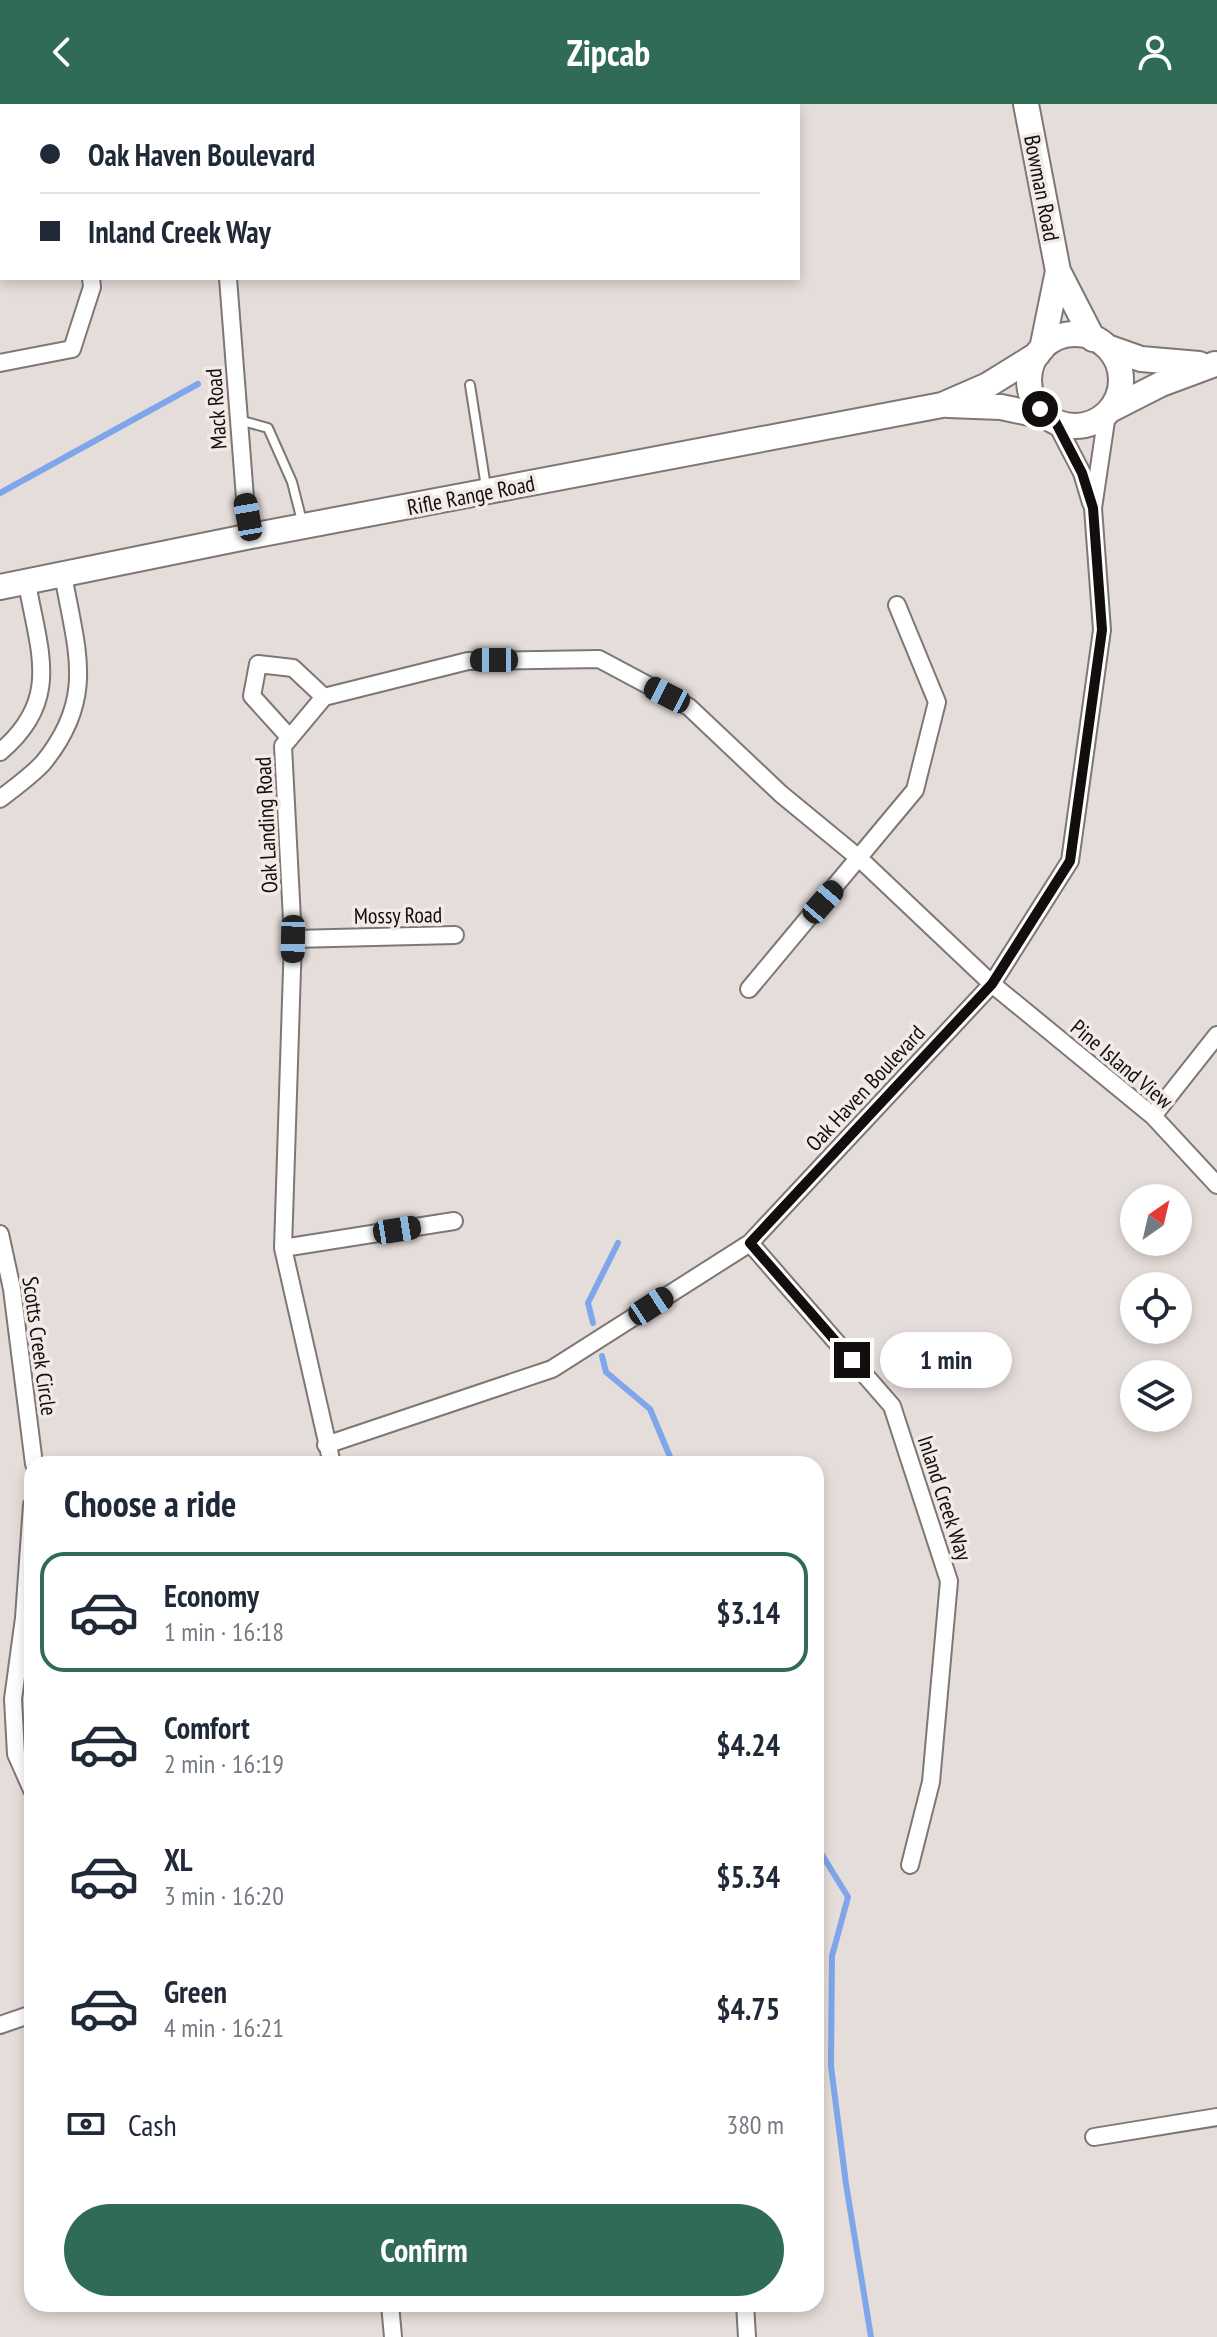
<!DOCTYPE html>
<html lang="en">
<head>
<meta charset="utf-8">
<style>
  :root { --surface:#fff; --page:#f2f2f3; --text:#1f2937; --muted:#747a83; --line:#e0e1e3; --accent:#2f6b55 }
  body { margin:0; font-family:"PT Sans Narrow",sans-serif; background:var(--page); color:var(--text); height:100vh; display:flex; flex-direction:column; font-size:30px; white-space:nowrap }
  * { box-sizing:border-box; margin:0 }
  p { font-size:26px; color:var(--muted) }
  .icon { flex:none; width:44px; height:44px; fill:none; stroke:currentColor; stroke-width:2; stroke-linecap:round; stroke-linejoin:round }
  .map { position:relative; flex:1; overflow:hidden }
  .side { position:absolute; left:24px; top:1352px; width:800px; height:856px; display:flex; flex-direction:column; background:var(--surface); border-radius:24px; box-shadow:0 4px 12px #0003 }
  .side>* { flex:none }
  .guide { position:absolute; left:0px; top:0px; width:800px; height:176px; box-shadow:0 4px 12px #0003; display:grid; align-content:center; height:176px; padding:0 40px; background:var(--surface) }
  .needle { width:52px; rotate:34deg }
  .fabs { position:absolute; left:1120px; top:1080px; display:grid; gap:16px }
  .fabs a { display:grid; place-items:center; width:72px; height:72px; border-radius:50%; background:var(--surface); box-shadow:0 4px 12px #0003; font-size:40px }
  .end { position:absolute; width:36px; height:36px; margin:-18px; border:10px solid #110e0d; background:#fff; box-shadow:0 0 0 4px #fff }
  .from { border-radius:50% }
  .bubble { position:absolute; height:56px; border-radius:28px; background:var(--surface); box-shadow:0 4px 12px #0003; font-size:26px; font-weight:700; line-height:56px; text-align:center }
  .car { position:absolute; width:24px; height:48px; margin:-24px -12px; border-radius:10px; box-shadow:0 0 6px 2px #0007; background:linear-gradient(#222 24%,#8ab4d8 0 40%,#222 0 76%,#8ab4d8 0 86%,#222 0) }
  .guide b { display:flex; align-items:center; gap:28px; height:76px; font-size:30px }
  .guide b+b { border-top:2px solid var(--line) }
  .guide i { width:20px; height:20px; background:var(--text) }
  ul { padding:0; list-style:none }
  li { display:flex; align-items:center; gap:24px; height:120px; margin:0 16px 12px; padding:0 24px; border:4px solid transparent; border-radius:24px }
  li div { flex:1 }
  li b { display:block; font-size:30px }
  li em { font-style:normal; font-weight:700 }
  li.on { border-color:var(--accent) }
  li>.icon { width:72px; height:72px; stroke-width:1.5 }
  h2 { padding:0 40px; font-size:36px; line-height:96px }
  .pay { display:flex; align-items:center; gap:20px; height:88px; padding:0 40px; font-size:30px }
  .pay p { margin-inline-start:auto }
  .button { display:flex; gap:16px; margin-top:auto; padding:16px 40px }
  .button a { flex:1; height:92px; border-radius:48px; background:var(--accent); color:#fff; font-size:32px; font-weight:700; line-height:92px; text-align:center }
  header { display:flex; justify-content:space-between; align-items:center; height:104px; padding:0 40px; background:var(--accent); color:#fff; font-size:36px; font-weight:700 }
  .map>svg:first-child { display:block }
</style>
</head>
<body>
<header><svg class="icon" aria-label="back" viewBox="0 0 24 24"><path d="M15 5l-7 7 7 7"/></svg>Zipcab<svg class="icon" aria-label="person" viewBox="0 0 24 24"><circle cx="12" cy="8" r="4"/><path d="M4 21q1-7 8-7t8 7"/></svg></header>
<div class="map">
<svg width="1217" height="2233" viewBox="0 0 1217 2233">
  <rect width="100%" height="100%" fill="#e5ddda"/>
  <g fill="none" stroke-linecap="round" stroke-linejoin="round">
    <path stroke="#7fa6ea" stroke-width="6" d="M0 389 198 280
      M593 1219 588 1199 618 1139
      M602 1252 606 1268 650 1305 673 1360
      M816 1741 848 1793 832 1852 831 1962 846 2080 871 2233"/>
    <g stroke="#7e7774" stroke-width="12">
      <path id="lane" d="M470 281 486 383
        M239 316 268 324 292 378 303 421"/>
    </g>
    <g stroke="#7e7774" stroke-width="20">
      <path id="street" d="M64 0V2
        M0 70 2 69
        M228 174 245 394 251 432
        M0 259 72 245 92 183 91 174
        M1055 317 1082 369 1091 399
        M290 634 252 592 258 560 293 564 324 593
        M0 648C62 596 39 548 27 479
        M0 695C14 684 31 672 43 659 97 593 76 546 63 470
        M293 835 455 831
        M749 885 915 686 937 598 897 501
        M1153 1012 1217 931
        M0 1130 12 1185 34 1360
        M750 1139 892 1302 949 1477 931 1678 910 1761
        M283 1144 454 1117
        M326 1341 552 1265 750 1139 992 880 1070 757 1102 526 1093 404 1107 310
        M332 1360 283 1144 293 835 283 642 324 593 468 557 599 555 689 603 781 690 860 755 992 880 1153 1012 1217 1081
        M32 1401 24 1514 13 1595 16 1650 32 1686
        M0 1921 32 1910
        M1094 2033 1217 2013
        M390 2200 393 2233
        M745 2200 747 2233"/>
    </g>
    <g stroke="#7e7774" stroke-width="28">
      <path id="secondary" d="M1026 0 1058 167 1093 235
        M1029 276a46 46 0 1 1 92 0a46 46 0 1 1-92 0Z
        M1107 243 1141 255 1199 260
        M1042 245 1058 167
        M948 301 1001 303 1048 313
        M1110 306 1161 280 1215 260
        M0 483 251 432 942 301 988 281 1038 250"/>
    </g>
    <use href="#lane" stroke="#fff" stroke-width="8"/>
    <use href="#street" stroke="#fff" stroke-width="16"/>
    <use href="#secondary" stroke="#fff" stroke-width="24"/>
  </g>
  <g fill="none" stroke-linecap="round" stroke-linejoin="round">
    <path stroke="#110e0d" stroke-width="10" d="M852 1256 750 1139 992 880 1070 757 1102 526 1093 404 1082 369 1055 317 1040 305"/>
  </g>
  <g text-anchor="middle" stroke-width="7" stroke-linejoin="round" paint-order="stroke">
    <g font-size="22" fill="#110e0d" stroke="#f2eae7">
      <text transform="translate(1042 84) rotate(79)" y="8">Bowman Road</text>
      <text transform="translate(216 305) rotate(-94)" y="8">Mack Road</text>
      <text transform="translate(471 391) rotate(-11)" y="8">Rifle Range Road</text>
      <text transform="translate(266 721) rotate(-93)" y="8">Oak Landing Road</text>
      <text transform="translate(398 811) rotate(-1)" y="8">Mossy Road</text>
      <text transform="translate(1122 960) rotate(40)" y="8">Pine Island View</text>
      <text transform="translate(865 984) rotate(-47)" y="8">Oak Haven Boulevard</text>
      <text transform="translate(40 1242) rotate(82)" y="8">Scotts Creek Circle</text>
      <text transform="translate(945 1394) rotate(72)" y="8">Inland Creek Way</text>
    </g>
  </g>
</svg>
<div class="fabs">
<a><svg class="needle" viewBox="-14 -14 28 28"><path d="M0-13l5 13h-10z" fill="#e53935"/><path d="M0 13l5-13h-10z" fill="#747a83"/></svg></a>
<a><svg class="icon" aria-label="locate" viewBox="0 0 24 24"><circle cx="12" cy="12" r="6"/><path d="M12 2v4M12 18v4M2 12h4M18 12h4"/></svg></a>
<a><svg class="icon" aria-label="layers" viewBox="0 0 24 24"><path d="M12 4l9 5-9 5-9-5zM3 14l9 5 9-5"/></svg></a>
</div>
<i class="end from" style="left:1040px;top:305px"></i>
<i class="end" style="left:852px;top:1256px"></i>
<div class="bubble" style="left:880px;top:1228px;width:132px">1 min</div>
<i class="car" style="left:248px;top:413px;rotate:350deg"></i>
<i class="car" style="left:494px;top:556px;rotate:270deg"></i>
<i class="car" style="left:667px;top:591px;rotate:297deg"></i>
<i class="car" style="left:823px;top:798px;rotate:41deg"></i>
<i class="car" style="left:293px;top:835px;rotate:181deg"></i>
<i class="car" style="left:397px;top:1126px;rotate:81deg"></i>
<i class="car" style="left:651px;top:1202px;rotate:57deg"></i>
<div class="guide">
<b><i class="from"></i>Oak Haven Boulevard</b>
<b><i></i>Inland Creek Way</b>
</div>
<section class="side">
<h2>Choose a ride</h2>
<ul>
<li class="on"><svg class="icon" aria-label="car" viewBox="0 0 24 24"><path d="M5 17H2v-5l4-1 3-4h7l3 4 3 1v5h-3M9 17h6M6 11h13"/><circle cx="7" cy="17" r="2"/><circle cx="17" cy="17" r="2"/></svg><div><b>Economy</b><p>1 min · 16:18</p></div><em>$3.14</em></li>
<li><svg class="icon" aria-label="car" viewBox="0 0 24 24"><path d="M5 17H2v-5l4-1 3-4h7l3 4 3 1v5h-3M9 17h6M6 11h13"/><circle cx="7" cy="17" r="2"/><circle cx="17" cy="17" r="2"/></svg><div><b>Comfort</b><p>2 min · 16:19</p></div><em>$4.24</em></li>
<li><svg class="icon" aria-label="car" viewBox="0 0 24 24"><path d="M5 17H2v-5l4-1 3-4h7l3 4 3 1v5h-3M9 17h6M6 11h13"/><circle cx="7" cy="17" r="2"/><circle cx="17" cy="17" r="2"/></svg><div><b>XL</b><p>3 min · 16:20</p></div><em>$5.34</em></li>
<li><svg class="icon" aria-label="car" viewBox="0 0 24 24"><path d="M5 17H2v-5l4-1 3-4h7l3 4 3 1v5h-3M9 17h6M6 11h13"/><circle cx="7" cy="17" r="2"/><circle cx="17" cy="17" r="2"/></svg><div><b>Green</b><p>4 min · 16:21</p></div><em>$4.75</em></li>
</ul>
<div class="pay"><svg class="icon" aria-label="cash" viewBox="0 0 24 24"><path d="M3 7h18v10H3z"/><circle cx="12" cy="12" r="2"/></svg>Cash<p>380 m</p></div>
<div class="button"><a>Confirm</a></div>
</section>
</div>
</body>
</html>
